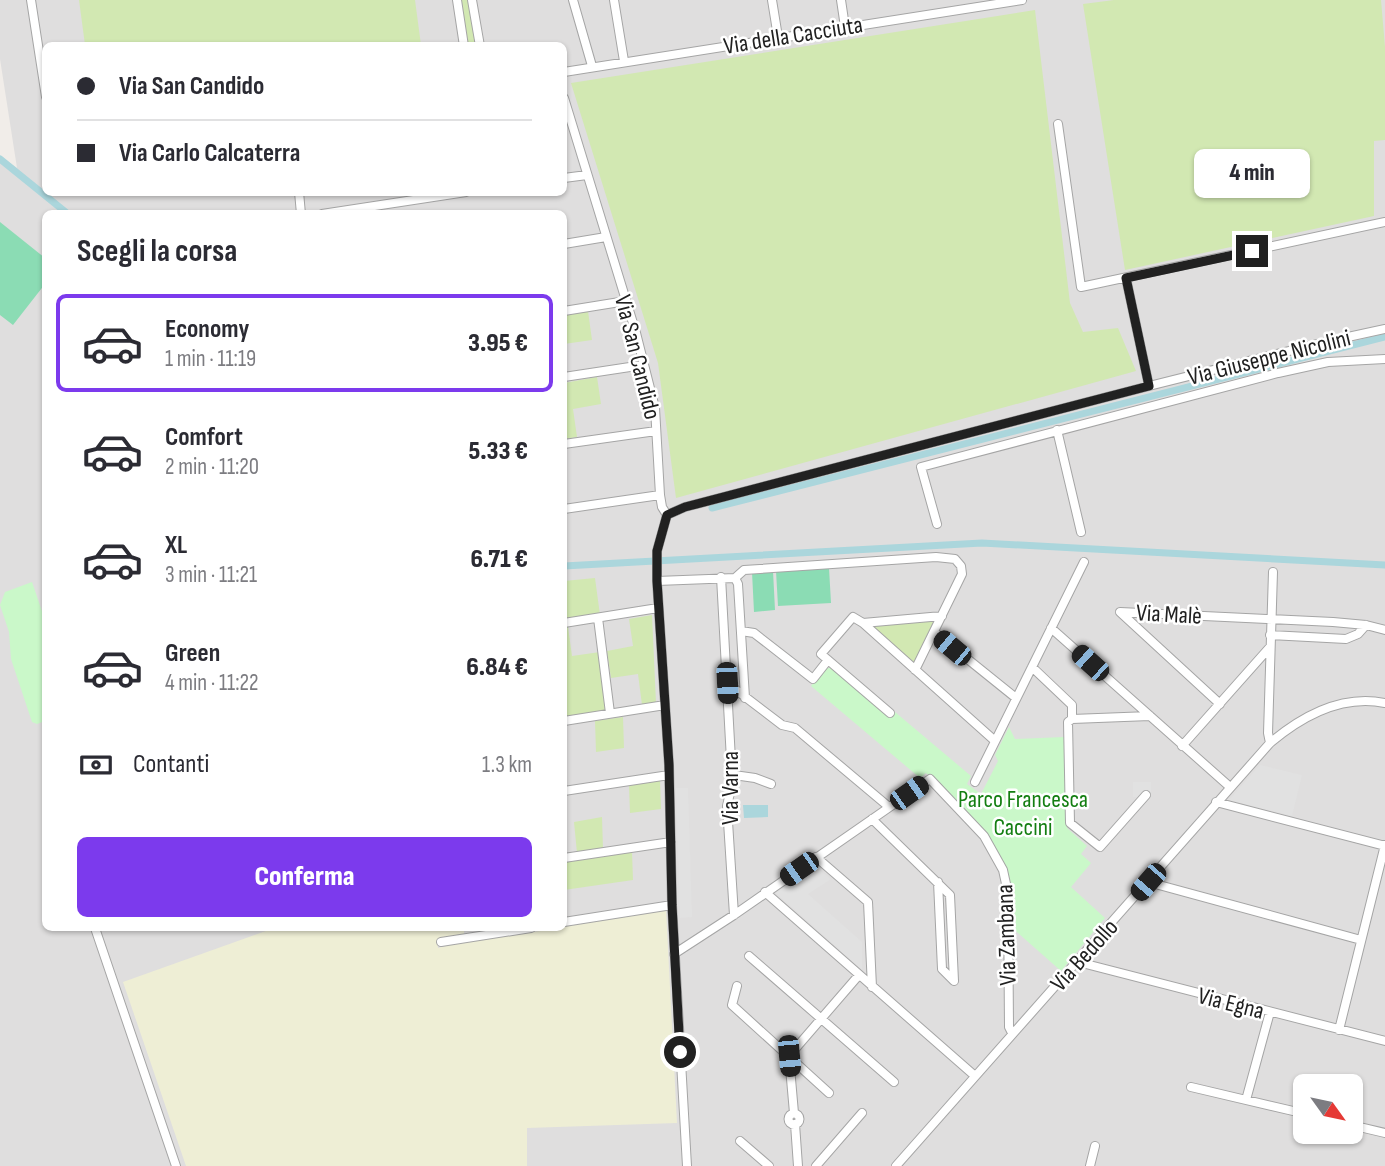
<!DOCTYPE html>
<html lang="it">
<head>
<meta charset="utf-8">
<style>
  :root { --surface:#fff; --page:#f2f2f3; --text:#2b2b33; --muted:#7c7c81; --line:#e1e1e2; --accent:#7c3aed }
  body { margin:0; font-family:"Sofia Sans Condensed",sans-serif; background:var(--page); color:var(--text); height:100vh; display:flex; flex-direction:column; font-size:26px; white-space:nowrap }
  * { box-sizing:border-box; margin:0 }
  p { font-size:23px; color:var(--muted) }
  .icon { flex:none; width:38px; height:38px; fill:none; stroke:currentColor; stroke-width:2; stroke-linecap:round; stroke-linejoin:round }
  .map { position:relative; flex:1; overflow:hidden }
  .drawer { position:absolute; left:42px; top:210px; width:525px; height:721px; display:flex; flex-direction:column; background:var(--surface); border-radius:10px; box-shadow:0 2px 5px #0004 }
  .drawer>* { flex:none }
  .guide { position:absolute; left:42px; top:42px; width:525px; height:154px; border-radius:10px; box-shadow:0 2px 5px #0004; display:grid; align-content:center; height:154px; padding:0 35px; background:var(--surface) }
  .needle { width:46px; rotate:123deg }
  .fabs { position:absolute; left:1293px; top:1074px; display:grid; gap:14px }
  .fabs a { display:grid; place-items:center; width:70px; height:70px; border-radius:10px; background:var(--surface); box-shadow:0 2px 5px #0004; font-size:35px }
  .end { position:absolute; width:32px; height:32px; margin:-16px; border:9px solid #212121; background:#fff; box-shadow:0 0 0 4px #fff }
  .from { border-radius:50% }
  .bubble { position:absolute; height:49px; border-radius:10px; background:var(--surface); box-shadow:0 2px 5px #0004; font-size:23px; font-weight:800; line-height:49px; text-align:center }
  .car { position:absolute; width:21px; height:42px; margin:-21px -10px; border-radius:9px; box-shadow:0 0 5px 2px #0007; background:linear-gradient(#222 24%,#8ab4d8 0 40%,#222 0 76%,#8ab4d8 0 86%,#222 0) }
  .guide b { display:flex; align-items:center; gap:24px; height:66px; font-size:26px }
  .guide b+b { border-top:2px solid var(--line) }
  .guide i { width:18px; height:18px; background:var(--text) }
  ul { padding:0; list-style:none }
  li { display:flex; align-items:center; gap:21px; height:98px; margin:0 14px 10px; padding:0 21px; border:4px solid transparent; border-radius:10px }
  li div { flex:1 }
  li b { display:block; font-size:26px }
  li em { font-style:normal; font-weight:800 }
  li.active { border-color:var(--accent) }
  li>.icon { width:63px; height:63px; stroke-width:1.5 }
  h2 { padding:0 35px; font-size:32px; line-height:84px }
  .pay { display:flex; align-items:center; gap:18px; height:77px; padding:0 35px; font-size:26px }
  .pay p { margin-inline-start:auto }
  .primary-button { display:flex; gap:14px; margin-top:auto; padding:14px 35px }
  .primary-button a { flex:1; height:80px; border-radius:10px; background:var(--accent); color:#fff; font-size:28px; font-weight:800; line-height:80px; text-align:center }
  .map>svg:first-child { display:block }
</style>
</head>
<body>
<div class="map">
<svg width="1385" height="1166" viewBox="0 0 1385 1166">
  <rect width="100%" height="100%" fill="#f1ede9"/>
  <path fill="#dfdede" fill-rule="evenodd" d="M0 0H1385V1166H0V156L17 168 0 59ZM46 46H564V192H46ZM46 214H564V928H46ZM1306 1087H1351V1132H1306Z"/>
  <path fill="#eeeed5" d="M666 910 677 1123 527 1128V1166H186L123 982 274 928H464V935L437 940 438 948 464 941 564 928V926Z"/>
  <path fill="#d2e8b2" d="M79 0H415L421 45H85Z
    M460 0H468L477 45H468Z
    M1114 0H1381L1385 47V140L1374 141V216L1125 270 1083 4Z
    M1035 10 1070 303 1083 332 1118 328 1136 371 676 498 658 363 571 83Z
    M588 311 592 340 564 344V315Z
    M597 377 601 404 573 409 577 437 564 439V383Z
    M595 578 600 615 564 621V581Z
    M652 615 656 703 642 705 638 674 611 678 607 651 633 646 629 619Z
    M936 621 914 663 870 625Z
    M568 627 572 656 600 652 607 711 564 718V628Z
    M623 717 624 748 596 752 595 721Z
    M660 780 661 809 630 813 629 785Z
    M602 817 603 849 577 853 574 822Z
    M632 852 633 880 564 890V862Z"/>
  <path fill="#caf8c9" d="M32 582 45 620V721L37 724 32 722 11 659 9 632 0 605 5 592Z
    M831 667 891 716 895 712 971 776 967 784 981 794 998 761 995 755 1009 727 1015 739 1064 737 1067 828 1087 846 1081 854 1091 863 1071 887 1105 918 1061 971 1010 926 1005 870 970 816 926 773 920 778 811 686 825 669Z"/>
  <path fill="#8bdcb4" d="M0 222 45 258V284L13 325 0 315Z
    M829 568 831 603 778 606 776 571Z
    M773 571 775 610 754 612 752 572Z"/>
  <path fill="#e1e1e1" d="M1260 765 1302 775 1292 816 1229 800Z
    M1133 782H1151V797H1133Z
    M676 788H688L692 917 680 918Z
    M814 866 831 879 808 894 862 942V970L776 893Z"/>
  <path fill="#abd6dc" d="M743 805H768V817L744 818Z"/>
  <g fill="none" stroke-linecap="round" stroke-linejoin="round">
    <path stroke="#abd6dc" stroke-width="7" d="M0 159 68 214
      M712 508 1385 337
      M564 566 982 543 1385 565"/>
    <g stroke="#a5a5a5" stroke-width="10">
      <path id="street" d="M31 0 46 97
        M457 0 464 46
        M472 0 480 46
        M573 0 592 66
        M614 0 624 61
        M772 0 778 37
        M841 0 845 27
        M564 72 1022 0
        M564 98 636 333 655 408 660 495 662 507 667 515 657 551V581L669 765 672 905 687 1166
        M1058 124 1081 287 1385 222
        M564 178 587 175
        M299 192 301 214
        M322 214 466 192
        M564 244 606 237
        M1126 278 1149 386
        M564 311 626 301
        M564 377 643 365
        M1057 430 1081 532
        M564 444 656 431
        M564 509 660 495
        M667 515 685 507 1149 386 1325 342 1385 329
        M937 524 921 467 1278 373 1328 362 1385 359
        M721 577 731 760 734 775 727 806 734 915
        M735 578 744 570 936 557 955 559 961 566 962 574 915 670
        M657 581 735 578 738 584 745 698
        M598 618 610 713
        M564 623 658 608
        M863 623 942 616
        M1051 628 1230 787
        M741 631 754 633 813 679 828 660
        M934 632 1016 698
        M1270 635 1346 639 1358 634 1366 625
        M1032 667 1072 705V719L1068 722 1070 823 1100 847 1146 795
        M727 683 782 725 795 728 889 807
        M1220 704 1120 612 1333 622 1366 625 1385 630
        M890 713 821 654 853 617 863 623 995 741
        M1072 719 1150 716
        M564 721 665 705
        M1270 743 1268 733 1273 572
        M1182 746 1270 647
        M734 775 755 778 771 784
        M975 782 1084 562
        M564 791 669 775
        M1216 802 1385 846
        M872 819 950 895 954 981 942 969 938 882
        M816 857 868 902 872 987
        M564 858 671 842
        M1148 882 1361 940
        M765 892 975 1076
        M564 922 672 905
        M95 928 176 1166
        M441 942 531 928
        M674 954 734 915 930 779 984 836 1003 870 1008 893 1009 1027 1012 1033
        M749 956 894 1082
        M1078 962 1385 1041
        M737 986 732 1005 829 1093
        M1339 1030 1385 845
        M1191 1087 1306 1114
        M1246 1100 1270 1012
        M794 1113 789 1056 859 975
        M788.5 1119a5.5 5.5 0 1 1 11 0a5.5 5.5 0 1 1-11 0Z
        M795 1124 798 1166
        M1351 1125 1385 1133
        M740 1141 769 1166
        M816 1166 862 1113
        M896 1166 1270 743C1302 716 1341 694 1385 703
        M1090 1166 1095 1146"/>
    </g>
    <use href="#street" stroke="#fff" stroke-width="8"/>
  </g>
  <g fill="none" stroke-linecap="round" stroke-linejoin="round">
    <path stroke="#212121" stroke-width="9" d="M680 1052 672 905 669 765 657 581V551L667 515 685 507 1149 386 1126 278 1252 251"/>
  </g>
  <g text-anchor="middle" stroke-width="5" stroke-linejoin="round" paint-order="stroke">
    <g font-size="24" fill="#212121" stroke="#fff">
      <text transform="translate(793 35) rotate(-9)" y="8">Via della Cacciuta</text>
      <text transform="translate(638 357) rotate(76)" y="8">Via San Candido</text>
      <text transform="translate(1269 357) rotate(-14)" y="8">Via Giuseppe Nicolini</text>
      <text transform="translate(1169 614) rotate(3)" y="8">Via Malè</text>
      <text transform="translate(730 788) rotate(-90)" y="8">Via Varna</text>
      <text transform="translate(1006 935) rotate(-92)" y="8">Via Zambana</text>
      <text transform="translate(1084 955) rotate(-48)" y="8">Via Bedollo</text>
      <text transform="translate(1231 1003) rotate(14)" y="8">Via Egna</text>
    </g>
    <g font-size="24" fill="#137e11" stroke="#fff">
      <text x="1023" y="807">Parco Francesca<tspan x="1023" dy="28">Caccini</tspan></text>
    </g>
  </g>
</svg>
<div class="fabs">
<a><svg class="needle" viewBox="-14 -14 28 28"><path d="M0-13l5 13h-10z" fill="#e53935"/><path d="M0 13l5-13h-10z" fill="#7c7c81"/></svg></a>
</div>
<i class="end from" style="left:680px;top:1052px"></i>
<i class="end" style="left:1252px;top:251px"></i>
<div class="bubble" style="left:1194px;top:149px;width:116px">4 min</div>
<i class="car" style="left:952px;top:648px;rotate:310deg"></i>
<i class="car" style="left:1090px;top:663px;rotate:312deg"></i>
<i class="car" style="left:727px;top:683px;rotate:177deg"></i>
<i class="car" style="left:909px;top:793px;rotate:55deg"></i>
<i class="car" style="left:799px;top:869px;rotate:235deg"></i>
<i class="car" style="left:1148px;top:882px;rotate:221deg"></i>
<i class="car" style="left:789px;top:1056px;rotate:175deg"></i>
<div class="guide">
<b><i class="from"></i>Via San Candido</b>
<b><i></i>Via Carlo Calcaterra</b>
</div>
<section class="drawer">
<h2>Scegli la corsa</h2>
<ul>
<li class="active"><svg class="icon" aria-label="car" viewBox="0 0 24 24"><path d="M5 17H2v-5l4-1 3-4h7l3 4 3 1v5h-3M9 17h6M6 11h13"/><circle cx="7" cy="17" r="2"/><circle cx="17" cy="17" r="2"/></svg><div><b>Economy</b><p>1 min · 11:19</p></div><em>3.95 €</em></li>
<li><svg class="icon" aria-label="car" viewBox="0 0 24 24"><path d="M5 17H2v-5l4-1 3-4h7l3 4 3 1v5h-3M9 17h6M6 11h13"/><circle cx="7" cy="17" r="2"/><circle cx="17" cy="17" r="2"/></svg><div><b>Comfort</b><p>2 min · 11:20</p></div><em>5.33 €</em></li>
<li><svg class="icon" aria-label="car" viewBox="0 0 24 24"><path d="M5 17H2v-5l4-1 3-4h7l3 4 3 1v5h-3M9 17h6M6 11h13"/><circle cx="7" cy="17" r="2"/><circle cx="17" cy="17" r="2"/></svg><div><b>XL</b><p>3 min · 11:21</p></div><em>6.71 €</em></li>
<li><svg class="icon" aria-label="car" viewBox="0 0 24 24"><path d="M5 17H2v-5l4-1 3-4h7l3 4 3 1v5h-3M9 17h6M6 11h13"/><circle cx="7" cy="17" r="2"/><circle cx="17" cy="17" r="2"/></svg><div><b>Green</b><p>4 min · 11:22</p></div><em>6.84 €</em></li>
</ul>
<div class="pay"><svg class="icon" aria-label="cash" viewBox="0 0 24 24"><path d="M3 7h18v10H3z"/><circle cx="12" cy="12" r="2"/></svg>Contanti<p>1.3 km</p></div>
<div class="primary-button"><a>Conferma</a></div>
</section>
</div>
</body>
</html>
